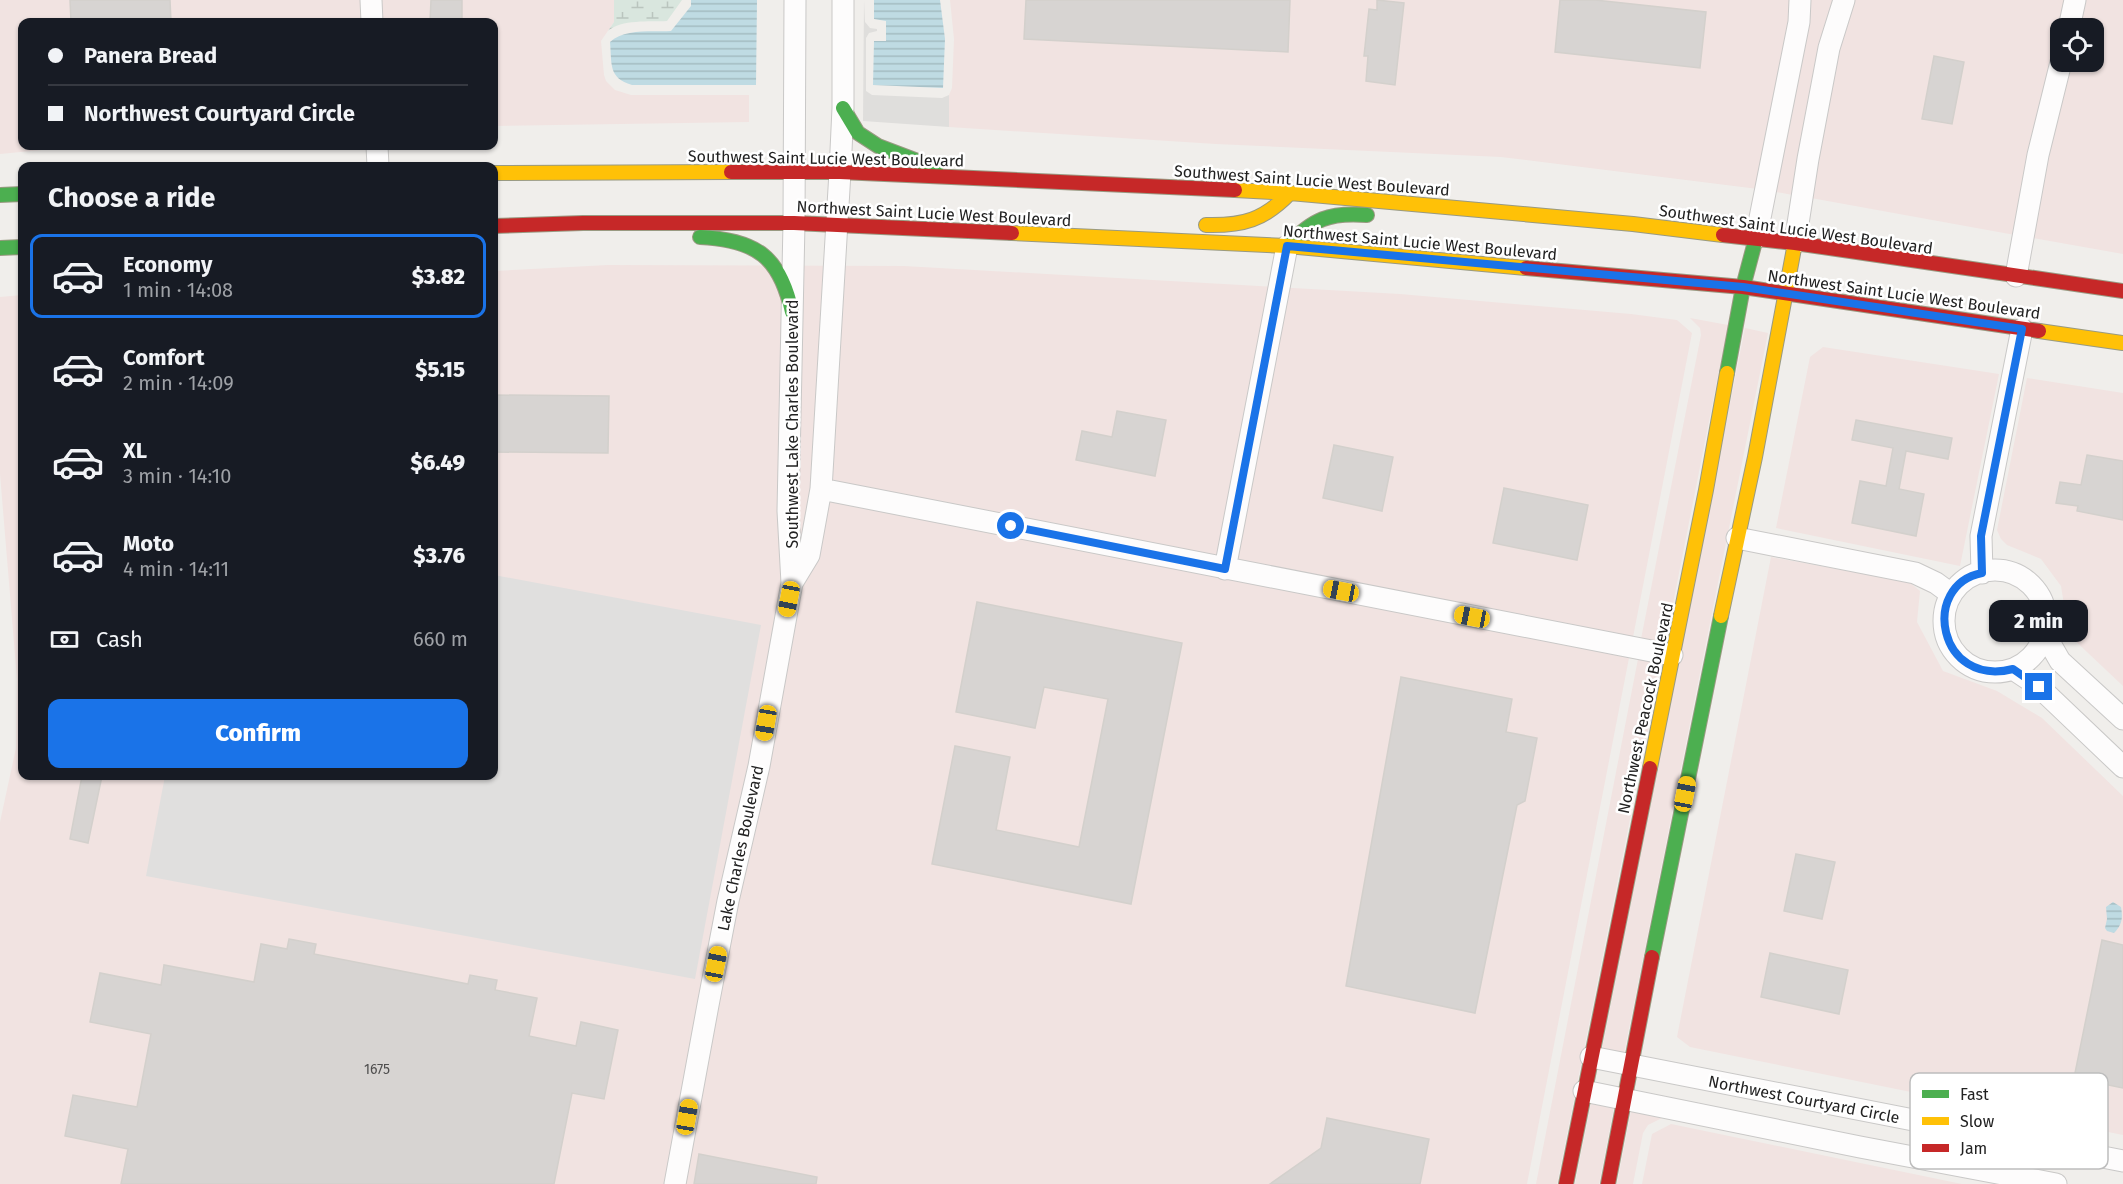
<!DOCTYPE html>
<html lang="en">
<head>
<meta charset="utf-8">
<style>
  :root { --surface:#171b24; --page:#242831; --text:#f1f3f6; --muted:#9ea1a6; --line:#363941; --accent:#1a73e8 }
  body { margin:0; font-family:"Fira Sans",sans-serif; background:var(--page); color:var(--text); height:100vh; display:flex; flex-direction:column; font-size:22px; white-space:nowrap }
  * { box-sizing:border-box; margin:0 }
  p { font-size:20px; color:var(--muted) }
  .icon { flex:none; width:33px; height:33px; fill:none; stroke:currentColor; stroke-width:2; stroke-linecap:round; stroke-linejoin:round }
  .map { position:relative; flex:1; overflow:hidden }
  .drawer { position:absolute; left:18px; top:162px; width:480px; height:618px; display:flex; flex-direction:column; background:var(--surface); border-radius:12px; box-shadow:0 2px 4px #0004 }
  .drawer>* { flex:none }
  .guide { position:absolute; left:18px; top:18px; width:480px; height:132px; border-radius:12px; box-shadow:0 2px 4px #0004; display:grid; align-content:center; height:132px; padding:0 30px; background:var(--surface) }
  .fabs { position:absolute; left:2050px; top:18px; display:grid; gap:12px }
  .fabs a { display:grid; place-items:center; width:54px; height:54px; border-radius:12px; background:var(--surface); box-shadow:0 2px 4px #0004; font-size:30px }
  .end { position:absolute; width:27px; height:27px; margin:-14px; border:8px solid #1a73e8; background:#fff; box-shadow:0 0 0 3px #fff }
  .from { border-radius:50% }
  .bubble { position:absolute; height:42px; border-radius:12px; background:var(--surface); box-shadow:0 2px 4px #0004; font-size:20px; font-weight:800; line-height:42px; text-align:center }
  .car { position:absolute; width:18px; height:36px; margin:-18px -9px; border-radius:8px; box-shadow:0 0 4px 2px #0007; background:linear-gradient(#f5c518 24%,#345 0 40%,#f5c518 0 76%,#345 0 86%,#f5c518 0) }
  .guide b { display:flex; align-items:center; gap:21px; height:57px; font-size:22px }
  .guide b+b { border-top:2px solid var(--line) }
  .guide i { width:15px; height:15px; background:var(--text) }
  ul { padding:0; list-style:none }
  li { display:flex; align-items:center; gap:18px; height:84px; margin:0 12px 9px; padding:0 18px; border:3px solid transparent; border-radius:12px }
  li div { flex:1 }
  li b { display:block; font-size:22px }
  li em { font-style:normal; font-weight:800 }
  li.current { border-color:var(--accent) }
  li>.icon { width:54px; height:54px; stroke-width:1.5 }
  h2 { padding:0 30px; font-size:27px; line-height:72px }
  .pay { display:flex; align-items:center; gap:15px; height:66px; padding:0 30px; font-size:22px }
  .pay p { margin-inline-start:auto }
  .primary-button { display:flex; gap:12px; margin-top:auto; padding:12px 30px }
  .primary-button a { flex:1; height:69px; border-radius:12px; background:var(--accent); color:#fff; font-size:24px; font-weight:800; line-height:69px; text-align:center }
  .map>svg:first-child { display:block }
</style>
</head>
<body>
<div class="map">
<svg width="2123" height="1184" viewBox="0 0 2123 1184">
  <defs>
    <pattern id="wetland-marsh" width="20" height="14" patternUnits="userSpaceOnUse" patternTransform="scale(1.5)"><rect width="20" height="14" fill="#d9e6de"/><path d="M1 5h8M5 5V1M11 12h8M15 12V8" fill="none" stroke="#bac5be"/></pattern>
    <pattern id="water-rules" width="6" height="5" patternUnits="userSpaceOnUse" patternTransform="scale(1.5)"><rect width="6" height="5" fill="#bfdbe3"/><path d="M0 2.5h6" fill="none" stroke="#a4bcc2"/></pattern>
  </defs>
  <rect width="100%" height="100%" fill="#f0eeeb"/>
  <path fill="#dfdedc" d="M864 0 865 22 870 28 877 29V31L869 33 866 38V91L872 95 942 98 949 95V127L863 121Z"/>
  <path fill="#f1e3e1" d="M0 0H614V22L601 41 604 75 606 81 615 90 631 95H749V122L494 126V22H22V146H83L0 154Z
    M950 0H1791L1790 21 1758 189 1501 157 1216 144 949 127V95L952 88 954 39Z
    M1809 0H1834L1793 195 1776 192Z
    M1854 0H2065L2029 152 2015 235 1811 198 1838 51Z
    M2084 0H2123V254L2033 238 2047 157 2071 62H2094V28H2078Z
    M608 265 904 266 1400 294 1631 314 1677 320 1692 333 1527 1184H0V822L16 748 17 679 0 474V297L22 295V776H494V271Z
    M1690 318 1728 325 1665 644 1641 639 1701 335 1700 328Z
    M1745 328 1768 333 1624 1053 1602 1049Z
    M1823 347 1999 374 1960 566 1776 528 1810 357Z
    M2027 378 2123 393V686L2069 635 2061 586 2041 559 2007 545 2001 539 1997 530Z
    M1771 557 1909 582 1920 591 1917 622 1943 671 1997 691 2042 718 2123 796V1135L1690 1047 1677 1037Z
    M1638 659 1661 664 1557 1184H1536Z
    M1591 1103 1614 1107 1599 1184H1575Z
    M1631 1111 1664 1117 1648 1125 1643 1133 1633 1184H1617Z
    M1671 1124 1962 1184H1642L1652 1134Z"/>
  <path fill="url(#wetland-marsh)" d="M614 0H682L667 21C650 22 621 19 608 31L614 22Z"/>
  <path fill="#e0dfde" d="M494 575 761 625 695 979 146 876 165 776H494Z"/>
  <path fill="url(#water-rules)" d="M691 0H757L756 85H632C608 78 612 64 610 42 624 28 653 32 671 31L691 6Z
    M874 0H940L945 39 943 88 873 85 874 41H886V21L874 19Z
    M2113 902 2121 907C2123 918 2122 925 2114 933L2107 931 2105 928 2107 919 2106 907Z"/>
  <path fill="#d7d4d2" stroke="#d3d0cc" stroke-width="1.5" d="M70 0H170L171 22H71Z
    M431 0H462V22H430Z
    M1026 0H1290L1288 52 1024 39Z
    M1377 0 1404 3 1395 85 1366 81 1368 56H1364L1369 9 1377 10Z
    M1560 0H1595L1706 12 1700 68 1555 52Z
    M1934 56 1964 62 1952 124 1922 119Z
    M494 395 609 396 608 453 494 452Z
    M1117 411 1166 420 1155 476 1076 460 1082 431 1112 437Z
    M1856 420 1952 438 1948 459 1906 451 1899 489 1924 494 1916 536 1852 523 1860 481 1886 486 1893 448 1852 440Z
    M1334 445 1393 457 1382 511 1323 498Z
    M2087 455 2123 461V520L2077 511 2078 506 2056 503 2060 482 2081 485Z
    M1504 488 1588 505 1577 560 1493 543Z
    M977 602 1182 643 1131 904 932 864 955 746 1010 757 996 830 1079 847 1108 699 1044 687 1035 728 956 712Z
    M1401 677 1512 699 1506 732 1537 738 1525 801 1517 805 1475 1013 1346 986Z
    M82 776H102L88 843 70 839Z
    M1796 854 1835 862 1822 919 1784 911Z
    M289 939 316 944 314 954 468 984 470 975 497 980 495 990 537 998 529 1036 576 1046 581 1022 618 1030 604 1099 572 1093 554 1184H121L128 1149 65 1136 73 1095 137 1107 151 1034 90 1022 100 973 161 985 164 965 254 982 261 944 287 949Z
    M2102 940 2123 945V1088L2074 1078Z
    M1770 953 1848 970 1839 1014 1761 997Z
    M1327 1118 1429 1139 1420 1184H1270L1321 1148Z
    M699 1154 817 1177 816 1184H694Z"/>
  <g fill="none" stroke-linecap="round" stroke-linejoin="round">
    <g stroke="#c9c8c7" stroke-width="23">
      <path id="street" d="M371 0 372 22
        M2069 28 2075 0
        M377 146 378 166
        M1756 238 1799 22 1800 0
        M1795 243 1808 159 1829 48 1844 0
        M2016 276 2038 155 2061 62
        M821 489 1672 655
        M1737 538 1915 573 1936 583 1951 594
        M1225 569 1287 246
        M1944 621a51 51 0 1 1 102 0a51 51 0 1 1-102 0Z
        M1982 573 1981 536 2022 329
        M792 583 809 555 821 489 840 172 843 108V0
        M2044 633 2060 661 2123 719
        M2013 669 2037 685 2123 767
        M1591 1057 2123 1161
        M1584 1091 1860 1147 2056 1184
        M675 1184 708 1005 728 901 759 766 792 583 788 511 794 223 795 0"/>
    </g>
    <g stroke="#999a82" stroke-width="16">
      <path id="fast" d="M843 108 858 133 878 146 936 168
        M0 195 22 194
        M700 237C757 240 780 257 792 312
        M1287 246C1313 219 1329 212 1367 215
        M0 248 22 247
        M1727 373 1743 287 1756 238
        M1652 957 1721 616"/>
    </g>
    <g stroke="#999a82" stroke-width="16">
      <path id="slow" d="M494 173 731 172
        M1235 190 1290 193 1633 224 1723 235
        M1206 225C1243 226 1264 220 1290 193
        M1012 233 1287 246 1526 268
        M2039 331 2123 343
        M1721 616 1755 457 1795 243
        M1650 768 1706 490 1727 373"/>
    </g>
    <g stroke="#999a82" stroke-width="16">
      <path id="jam" d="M731 172H840L1235 190
        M494 226 583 223H794L1012 233
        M1723 235 1795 243 2123 291
        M1526 268 1743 287 2039 331
        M1566 1184 1650 768
        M1608 1184 1652 957"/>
    </g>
    <use href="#street" stroke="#fdfcfc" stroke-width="21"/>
    <use href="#fast" stroke="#4caf50" stroke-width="14"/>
    <use href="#slow" stroke="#ffc107" stroke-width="14"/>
    <use href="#jam" stroke="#c62828" stroke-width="14"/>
  </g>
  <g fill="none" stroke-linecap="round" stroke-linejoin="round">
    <path stroke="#1a73e8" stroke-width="8" d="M1011 526 1225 569 1287 246 1743 287 2022 329 1981 536 1982 573C1920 585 1938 688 2013 669L2039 687"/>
  </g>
  <g text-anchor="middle" stroke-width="5" stroke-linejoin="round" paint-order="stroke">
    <g font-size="14" fill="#4f4e4e">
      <text x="377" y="1074">1675</text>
    </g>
    <g font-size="16" fill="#222" stroke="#fff">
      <text transform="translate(826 158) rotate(1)" y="6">Southwest Saint Lucie West Boulevard</text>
      <text transform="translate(1312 180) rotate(4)" y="6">Southwest Saint Lucie West Boulevard</text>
      <text transform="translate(934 213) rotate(3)" y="6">Northwest Saint Lucie West Boulevard</text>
      <text transform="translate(1796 229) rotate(8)" y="6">Southwest Saint Lucie West Boulevard</text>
      <text transform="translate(1420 242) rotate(5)" y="6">Northwest Saint Lucie West Boulevard</text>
      <text transform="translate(1904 294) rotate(8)" y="6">Northwest Saint Lucie West Boulevard</text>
      <text transform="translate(792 424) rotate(-90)" y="6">Southwest Lake Charles Boulevard</text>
      <text transform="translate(1645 708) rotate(-78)" y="6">Northwest Peacock Boulevard</text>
      <text transform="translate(740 848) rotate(-78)" y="6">Lake Charles Boulevard</text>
      <text transform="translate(1804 1099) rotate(11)" y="6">Northwest Courtyard Circle</text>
    </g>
  </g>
  <rect x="1910" y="1073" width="198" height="96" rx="9" fill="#fff" stroke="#bdbdbd" stroke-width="1.5"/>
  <rect x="1922" y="1090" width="27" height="8" fill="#4caf50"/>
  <rect x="1922" y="1117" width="27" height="8" fill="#ffc107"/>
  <rect x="1922" y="1144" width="27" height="8" fill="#c62828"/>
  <g font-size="16" fill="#222">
    <text x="1960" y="1100">Fast</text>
    <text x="1960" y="1127">Slow</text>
    <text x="1960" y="1154">Jam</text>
  </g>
</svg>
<div class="fabs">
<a><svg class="icon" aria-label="locate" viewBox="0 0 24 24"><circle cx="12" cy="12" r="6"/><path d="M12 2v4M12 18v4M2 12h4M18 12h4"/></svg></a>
</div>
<i class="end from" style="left:1011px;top:526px"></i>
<i class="end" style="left:2039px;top:687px"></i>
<div class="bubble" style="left:1989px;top:600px;width:99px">2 min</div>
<i class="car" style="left:1341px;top:591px;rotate:281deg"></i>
<i class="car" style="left:789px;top:599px;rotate:191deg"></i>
<i class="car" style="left:1472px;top:617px;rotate:281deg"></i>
<i class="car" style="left:766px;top:723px;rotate:190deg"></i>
<i class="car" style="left:1685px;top:794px;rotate:11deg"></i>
<i class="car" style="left:716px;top:964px;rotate:11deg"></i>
<i class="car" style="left:687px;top:1117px;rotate:10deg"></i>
<div class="guide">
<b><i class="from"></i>Panera Bread</b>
<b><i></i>Northwest Courtyard Circle</b>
</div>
<section class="drawer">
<h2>Choose a ride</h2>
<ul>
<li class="current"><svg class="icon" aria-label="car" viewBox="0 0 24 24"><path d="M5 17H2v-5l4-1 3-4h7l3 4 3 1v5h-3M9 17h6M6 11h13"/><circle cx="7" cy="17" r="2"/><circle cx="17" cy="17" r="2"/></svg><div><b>Economy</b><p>1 min · 14:08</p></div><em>$3.82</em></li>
<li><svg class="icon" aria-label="car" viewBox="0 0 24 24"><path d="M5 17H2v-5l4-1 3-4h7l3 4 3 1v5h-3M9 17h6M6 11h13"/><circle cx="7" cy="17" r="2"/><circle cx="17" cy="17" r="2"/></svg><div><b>Comfort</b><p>2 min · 14:09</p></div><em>$5.15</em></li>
<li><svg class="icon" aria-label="car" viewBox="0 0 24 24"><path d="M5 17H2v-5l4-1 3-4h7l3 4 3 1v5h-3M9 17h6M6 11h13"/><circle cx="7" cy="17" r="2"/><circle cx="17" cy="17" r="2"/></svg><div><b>XL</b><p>3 min · 14:10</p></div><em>$6.49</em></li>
<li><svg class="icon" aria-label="car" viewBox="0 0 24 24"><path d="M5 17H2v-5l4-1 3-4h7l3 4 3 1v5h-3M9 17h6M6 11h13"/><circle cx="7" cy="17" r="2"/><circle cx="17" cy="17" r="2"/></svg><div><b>Moto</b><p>4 min · 14:11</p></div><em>$3.76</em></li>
</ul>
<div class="pay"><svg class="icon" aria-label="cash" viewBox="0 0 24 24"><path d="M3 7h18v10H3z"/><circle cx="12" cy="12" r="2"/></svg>Cash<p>660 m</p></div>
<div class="primary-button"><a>Confirm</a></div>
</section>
</div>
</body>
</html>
